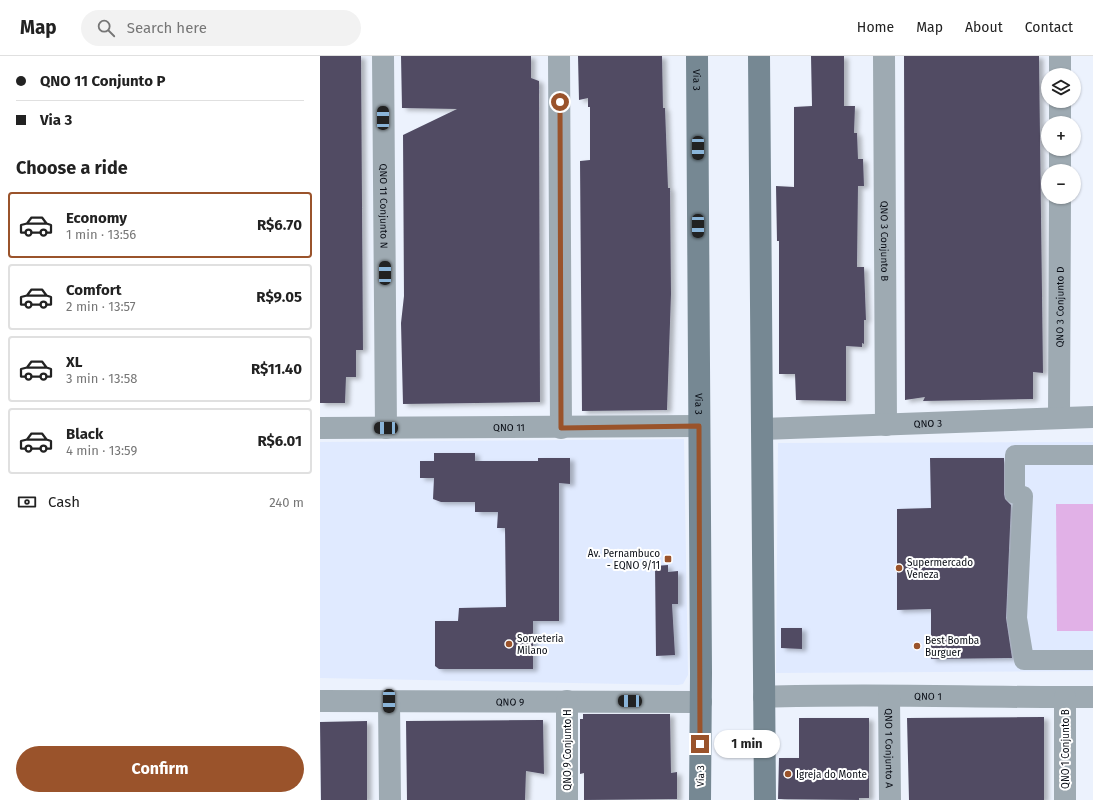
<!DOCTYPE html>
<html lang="en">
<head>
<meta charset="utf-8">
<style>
  :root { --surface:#fff; --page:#f2f2f2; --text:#222; --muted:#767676; --line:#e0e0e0; --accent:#9a532b }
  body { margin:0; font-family:"Fira Sans",sans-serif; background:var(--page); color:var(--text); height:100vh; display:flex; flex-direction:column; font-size:15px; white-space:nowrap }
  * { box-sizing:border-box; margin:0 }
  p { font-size:13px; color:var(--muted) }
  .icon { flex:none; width:22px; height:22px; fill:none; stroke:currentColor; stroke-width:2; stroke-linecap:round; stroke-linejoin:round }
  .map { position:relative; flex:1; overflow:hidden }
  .sheet { display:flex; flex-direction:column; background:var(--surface); width:320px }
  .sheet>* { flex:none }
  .top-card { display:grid; align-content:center; height:88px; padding:0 16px; background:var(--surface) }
  .controls { position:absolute; left:721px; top:12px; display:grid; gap:8px }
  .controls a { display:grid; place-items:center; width:40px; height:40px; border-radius:50%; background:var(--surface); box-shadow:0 1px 3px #0004; font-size:20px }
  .end { position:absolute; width:18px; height:18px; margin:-9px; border:5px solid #9a532b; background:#fff; box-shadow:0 0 0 2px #fff }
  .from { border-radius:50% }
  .bubble { position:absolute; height:28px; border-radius:14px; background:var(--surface); box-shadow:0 1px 3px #0004; font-size:13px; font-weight:700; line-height:28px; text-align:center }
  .car { position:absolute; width:12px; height:24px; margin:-12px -6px; border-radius:5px; box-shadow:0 0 3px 1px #0007; background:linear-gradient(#222 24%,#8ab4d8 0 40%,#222 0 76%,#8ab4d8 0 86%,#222 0) }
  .top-card b { display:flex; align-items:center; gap:14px; height:38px; font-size:15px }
  .top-card b+b { border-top:1px solid var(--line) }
  .top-card i { width:10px; height:10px; background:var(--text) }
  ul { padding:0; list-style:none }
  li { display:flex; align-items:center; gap:12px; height:66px; margin:0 8px 6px; padding:0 8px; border:2px solid var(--line); border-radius:4px }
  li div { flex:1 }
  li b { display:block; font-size:15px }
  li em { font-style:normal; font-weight:700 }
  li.current { border-color:var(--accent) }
  li>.icon { width:36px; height:36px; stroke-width:1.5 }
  h2 { padding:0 16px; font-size:18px; line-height:48px }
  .pay { display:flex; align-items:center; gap:10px; height:44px; padding:0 16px; font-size:15px }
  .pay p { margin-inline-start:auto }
  .action { display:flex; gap:8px; margin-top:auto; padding:8px 16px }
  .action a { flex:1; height:46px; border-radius:24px; background:var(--accent); color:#fff; font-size:16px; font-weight:700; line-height:46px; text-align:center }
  header { display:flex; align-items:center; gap:24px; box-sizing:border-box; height:56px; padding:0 20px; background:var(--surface); border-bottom:1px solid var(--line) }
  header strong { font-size:19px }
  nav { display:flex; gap:22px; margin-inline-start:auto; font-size:14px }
  .search { width:280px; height:36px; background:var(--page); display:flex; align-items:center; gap:10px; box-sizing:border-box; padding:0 14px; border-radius:22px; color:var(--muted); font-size:15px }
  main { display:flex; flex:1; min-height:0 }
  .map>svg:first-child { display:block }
</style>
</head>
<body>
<header>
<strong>Map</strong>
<div class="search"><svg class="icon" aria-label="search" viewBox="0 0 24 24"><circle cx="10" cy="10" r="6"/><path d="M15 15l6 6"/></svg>Search here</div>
<nav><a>Home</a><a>Map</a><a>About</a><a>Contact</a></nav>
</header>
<main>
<section class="sheet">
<div class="top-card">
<b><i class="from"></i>QNO 11 Conjunto P</b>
<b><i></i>Via 3</b>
</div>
<h2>Choose a ride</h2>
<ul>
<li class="current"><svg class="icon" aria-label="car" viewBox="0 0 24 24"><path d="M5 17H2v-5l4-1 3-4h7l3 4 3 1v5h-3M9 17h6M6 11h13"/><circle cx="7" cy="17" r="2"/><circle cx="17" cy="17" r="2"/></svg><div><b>Economy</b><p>1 min · 13:56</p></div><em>R$6.70</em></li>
<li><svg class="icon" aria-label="car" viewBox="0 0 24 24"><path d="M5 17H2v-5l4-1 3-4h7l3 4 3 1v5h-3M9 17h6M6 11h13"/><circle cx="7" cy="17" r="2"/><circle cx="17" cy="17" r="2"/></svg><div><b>Comfort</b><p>2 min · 13:57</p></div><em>R$9.05</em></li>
<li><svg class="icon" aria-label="car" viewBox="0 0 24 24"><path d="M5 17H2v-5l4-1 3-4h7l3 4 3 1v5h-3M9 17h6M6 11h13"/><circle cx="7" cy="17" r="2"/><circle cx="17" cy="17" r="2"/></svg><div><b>XL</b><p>3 min · 13:58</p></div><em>R$11.40</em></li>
<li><svg class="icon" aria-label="car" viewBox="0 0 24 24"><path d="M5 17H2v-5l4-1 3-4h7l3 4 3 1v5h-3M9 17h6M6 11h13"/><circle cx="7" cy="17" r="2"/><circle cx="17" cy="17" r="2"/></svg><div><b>Black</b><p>4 min · 13:59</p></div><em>R$6.01</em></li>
</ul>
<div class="pay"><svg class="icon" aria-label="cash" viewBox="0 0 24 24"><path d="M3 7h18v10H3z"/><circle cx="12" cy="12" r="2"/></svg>Cash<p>240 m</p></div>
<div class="action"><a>Confirm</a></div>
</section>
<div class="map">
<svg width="773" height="744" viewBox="0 0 773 744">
  <defs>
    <filter id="shadow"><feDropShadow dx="4.5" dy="2.5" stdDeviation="2" flood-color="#0004"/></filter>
  </defs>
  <rect width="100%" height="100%" fill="#ecf2fd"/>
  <path fill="#e0eaff" d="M364 383 368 619 363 628 358 629 0 622V386Z
    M773 386V615L456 617 458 387Z"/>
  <path fill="#e1b1e7" d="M736 448H773V575H737Z"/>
  <path fill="#514c64" filter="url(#shadow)" d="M0 0H41L43 294H36V321H26L25 347H0Z
    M81 0H211V22L219 25 220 346 83 348 81 267 84 240 83 79 137 53 82 52Z
    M258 0H342L343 52H345L348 132H350L351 238 347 354 262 355 260 105 270 104V51H268V42L259 44Z
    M491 0H524V50H535L534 77H537L538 103H543L544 130H538L537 211H544L546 264H544V288L542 287V291L526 290V345L476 344 475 318H459V185H457L456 130 474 131V51L492 50Z
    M584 0H719L723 317 713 316V343L603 345 605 341 585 344Z
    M114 397H155V405H218V402H250V428L239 427V565H213V613H119L115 610V565H138L139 552 186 551 185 472H177L178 456H155V446H121L113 443 114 422H100V405H114Z
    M610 402H684V438L685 443 691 449 686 562 692 602 611 603V553L577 554V453L611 452Z
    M348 509V516L358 515V548H352L355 599 336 600 335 510Z
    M461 572H482V593L461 592Z
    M263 658H350L351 717 357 716V743L264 744V717L260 718V663H263Z
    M724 661V744H589L587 662Z
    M479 662H549V742H539V744L458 743 459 702H479Z
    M223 664 224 718 206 715 205 744H87L86 665Z
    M47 665V744H1L0 666Z"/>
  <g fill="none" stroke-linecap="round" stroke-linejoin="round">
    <path stroke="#9eaab2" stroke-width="20" d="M773 399H695V438L703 440 697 562 704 604H773"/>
    <g stroke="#9eaab2" stroke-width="22">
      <path id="s1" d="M63 0 66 372"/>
      <path d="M239 0 241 372"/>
      <path id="s2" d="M564 0 566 369"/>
      <path d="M740 19V0"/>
      <path d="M740 67V45"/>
      <path d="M740 115V93"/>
      <path id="s3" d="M739 362 740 141"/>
      <path id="s4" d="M0 372 379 370"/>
      <path id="s5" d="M442 373 773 361"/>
      <path id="s6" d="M444 641C553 637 663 642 773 641"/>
      <path id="s7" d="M569 641 570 744"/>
      <path d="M745 641V744"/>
      <path id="s8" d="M0 645 381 646"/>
      <path d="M69 645 70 744"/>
      <path d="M247 645V744"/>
    </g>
    <g stroke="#768893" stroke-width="22">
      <path id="s9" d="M377 0 381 617 380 744"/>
      <path d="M439 0 445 744"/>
    </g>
  </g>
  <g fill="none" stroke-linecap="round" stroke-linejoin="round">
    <path stroke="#9a532b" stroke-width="5" d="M240 46 241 372 379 370 380 688"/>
  </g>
  <g fill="#9a532b" stroke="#fff" stroke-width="1.5">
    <rect x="344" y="499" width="8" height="8" rx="2"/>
    <circle cx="579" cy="512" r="4"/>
    <circle cx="189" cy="588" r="4"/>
    <circle cx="597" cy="590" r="4"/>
    <circle cx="468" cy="718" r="4"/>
  </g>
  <g text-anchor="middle" stroke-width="4" stroke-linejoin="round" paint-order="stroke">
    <g font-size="10" fill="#080c14" stroke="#fff">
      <text dy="4" stroke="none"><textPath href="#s9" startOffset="24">Via 3</textPath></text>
      <text dy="4" stroke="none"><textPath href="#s1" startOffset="150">QNO 11 Conjunto N</textPath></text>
      <text dy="4" stroke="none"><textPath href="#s2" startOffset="185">QNO 3 Conjunto B</textPath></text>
      <text dy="4" stroke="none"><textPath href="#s3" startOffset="111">QNO 3 Conjunto D</textPath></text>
      <text dy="4" stroke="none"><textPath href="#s9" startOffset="348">Via 3</textPath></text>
      <text dy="4" stroke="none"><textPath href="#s5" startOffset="166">QNO 3</textPath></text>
      <text dy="4" stroke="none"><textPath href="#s4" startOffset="189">QNO 11</textPath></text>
      <text dy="4" stroke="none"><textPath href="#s6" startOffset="164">QNO 1</textPath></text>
      <text dy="4" stroke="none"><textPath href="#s8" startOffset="190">QNO 9</textPath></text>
      <text dy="4" stroke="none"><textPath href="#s7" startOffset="51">QNO 1 Conjunto A</textPath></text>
      <text transform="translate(745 693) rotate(-90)" y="4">QNO 1 Conjunto B</text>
      <text transform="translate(247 694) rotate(-90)" y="4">QNO 9 Conjunto H</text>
      <text transform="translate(380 720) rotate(-89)" y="4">Via 3</text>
    </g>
    <g font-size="10" fill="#080c14" stroke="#fff" text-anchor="start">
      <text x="340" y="501" text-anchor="end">Av. Pernambuco<tspan x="340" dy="12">- EQNO 9/11</tspan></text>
      <text x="587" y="510">Supermercado<tspan x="587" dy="12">Veneza</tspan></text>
      <text x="197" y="586">Sorveteria<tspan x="197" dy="12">Milano</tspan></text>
      <text x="605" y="588">Best Bomba<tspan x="605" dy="12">Burguer</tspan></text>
      <text x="476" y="722">Igreja do Monte</text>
    </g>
  </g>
</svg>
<div class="controls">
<a><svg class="icon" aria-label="layers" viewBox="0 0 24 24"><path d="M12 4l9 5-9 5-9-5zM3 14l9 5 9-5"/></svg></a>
<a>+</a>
<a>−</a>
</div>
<i class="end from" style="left:240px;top:46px"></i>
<i class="end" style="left:380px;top:688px"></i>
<div class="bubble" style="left:394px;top:674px;width:66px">1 min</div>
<i class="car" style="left:63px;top:62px;rotate:0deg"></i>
<i class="car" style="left:378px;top:92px;rotate:180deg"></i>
<i class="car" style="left:378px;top:170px;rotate:180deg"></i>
<i class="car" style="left:65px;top:217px;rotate:0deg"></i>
<i class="car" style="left:66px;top:372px;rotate:270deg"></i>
<i class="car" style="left:69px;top:645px;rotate:180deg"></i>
<i class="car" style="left:310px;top:645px;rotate:271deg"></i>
</div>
</main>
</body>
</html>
